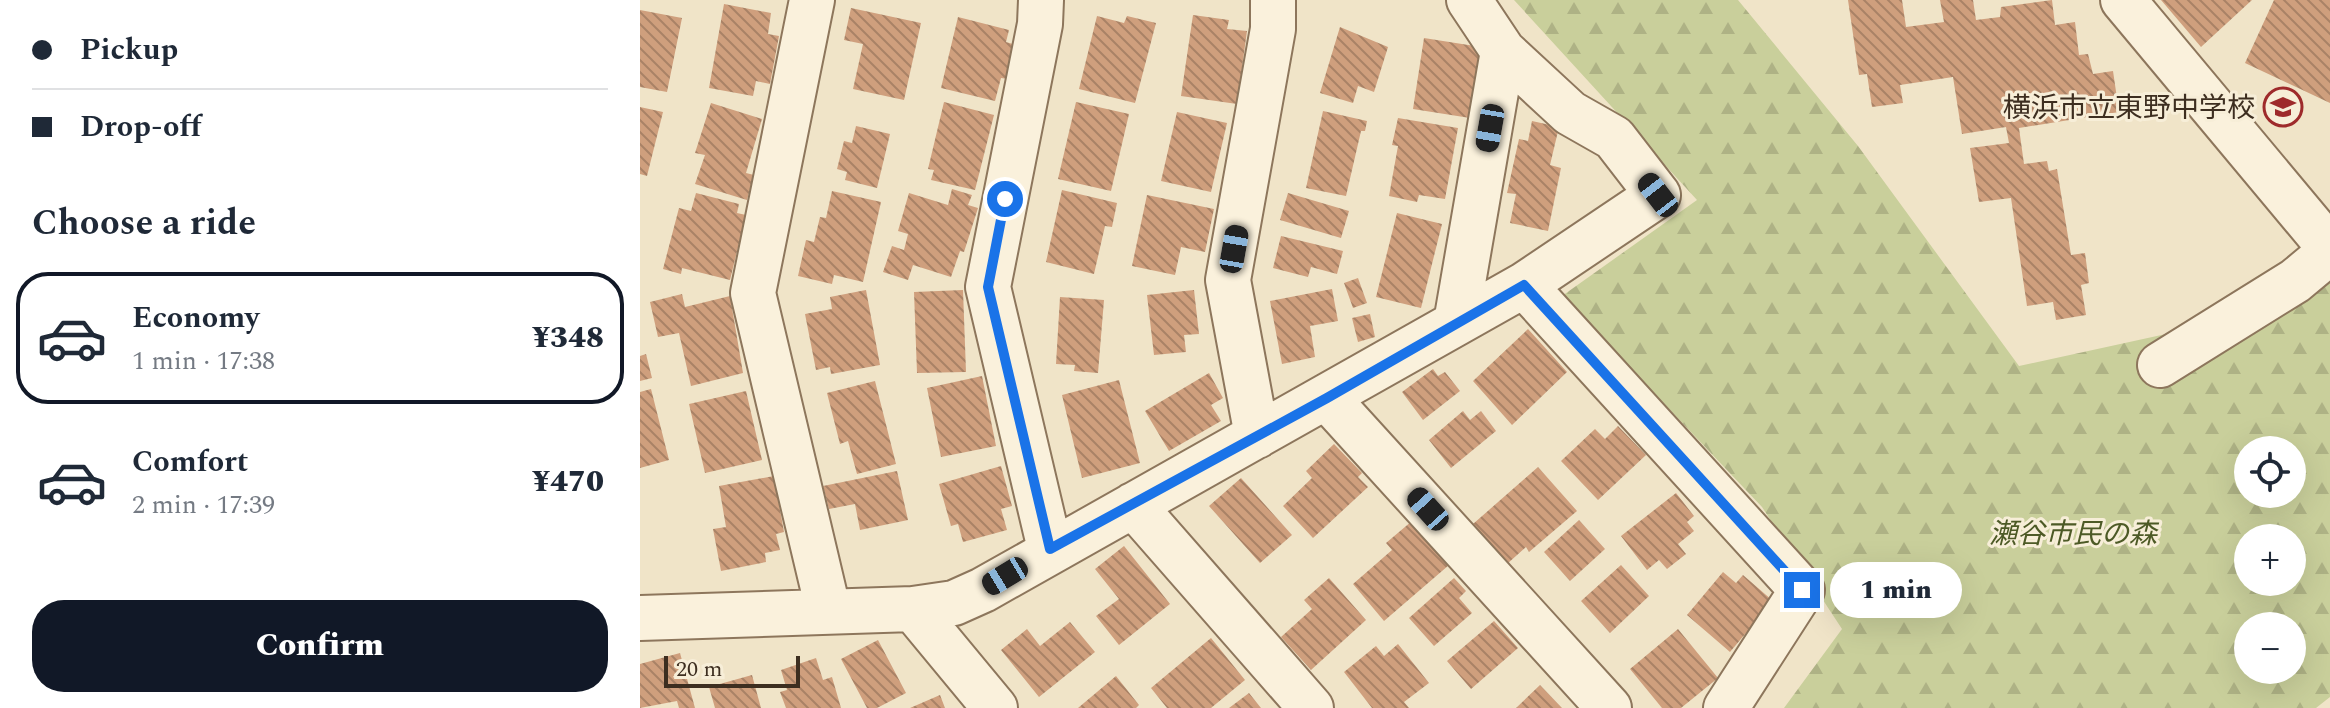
<!DOCTYPE html>
<html lang="en">
<head>
<meta charset="utf-8">
<style>
  :root { --surface:#fff; --page:#f2f2f3; --text:#1f2937; --muted:#747a83; --line:#e0e1e3; --accent:#111827 }
  body { margin:0; font-family:Spectral,"Noto Sans JP",serif; background:var(--page); color:var(--text); height:100vh; display:flex; flex-direction:column; font-size:30px; white-space:nowrap }
  * { box-sizing:border-box; margin:0 }
  p { font-size:26px; color:var(--muted) }
  .icon { flex:none; width:44px; height:44px; fill:none; stroke:currentColor; stroke-width:2; stroke-linecap:round; stroke-linejoin:round }
  .map { position:relative; flex:1; overflow:hidden }
  .panel { display:flex; flex-direction:column; background:var(--surface); width:640px }
  .panel>* { flex:none }
  .hud { display:grid; align-content:center; height:176px; padding:0 32px; background:var(--surface) }
  .buttons { position:absolute; left:1594px; top:436px; display:grid; gap:16px }
  .buttons a { display:grid; place-items:center; width:72px; height:72px; border-radius:50%; background:var(--surface); box-shadow:0 8px 32px #0002; font-size:40px }
  .scale { position:absolute; left:24px; bottom:20px; width:136px; box-sizing:border-box; padding-left:8px; border:4px solid #3d2e20; border-top:0; font-size:22px; line-height:28px; white-space:nowrap; color:#3d2e20; -webkit-text-stroke:6px #f7eed8; paint-order:stroke }
  .end { position:absolute; width:36px; height:36px; margin:-18px; border:10px solid #1a73e8; background:#fff; box-shadow:0 0 0 4px #fff }
  .from { border-radius:50% }
  .bubble { position:absolute; height:56px; border-radius:28px; background:var(--surface); box-shadow:0 8px 32px #0002; font-size:26px; font-weight:800; line-height:56px; text-align:center }
  .car { position:absolute; width:24px; height:48px; margin:-24px -12px; border-radius:10px; box-shadow:0 0 6px 2px #0007; background:linear-gradient(#222 24%,#8ab4d8 0 40%,#222 0 76%,#8ab4d8 0 86%,#222 0) }
  .hud b { display:flex; align-items:center; gap:28px; height:76px; font-size:30px }
  .hud b+b { border-top:2px solid var(--line) }
  .hud i { width:20px; height:20px; background:var(--text) }
  ul { padding:0; list-style:none }
  li { display:flex; align-items:center; gap:24px; height:132px; margin:0 16px 12px; padding:0 16px; border:4px solid transparent; border-radius:32px }
  li div { flex:1 }
  li b { display:block; font-size:30px }
  li em { font-style:normal; font-weight:800 }
  li.active { border-color:var(--accent) }
  li>.icon { width:72px; height:72px; stroke-width:1.5 }
  h2 { padding:0 32px; font-size:36px; line-height:96px }
  .action { display:flex; gap:16px; margin-top:auto; padding:16px 32px }
  .action a { flex:1; height:92px; border-radius:32px; background:var(--accent); color:#fff; font-size:32px; font-weight:800; line-height:92px; text-align:center }
  main { display:flex; flex:1; min-height:0 }
  .map>svg:first-child { display:block }
</style>
</head>
<body>
<main>
<section class="panel">
<div class="hud">
<b><i class="from"></i>Pickup</b>
<b><i></i>Drop-off</b>
</div>
<h2>Choose a ride</h2>
<ul>
<li class="active"><svg class="icon" aria-label="car" viewBox="0 0 24 24"><path d="M5 17H2v-5l4-1 3-4h7l3 4 3 1v5h-3M9 17h6M6 11h13"/><circle cx="7" cy="17" r="2"/><circle cx="17" cy="17" r="2"/></svg><div><b>Economy</b><p>1 min · 17:38</p></div><em>¥348</em></li>
<li><svg class="icon" aria-label="car" viewBox="0 0 24 24"><path d="M5 17H2v-5l4-1 3-4h7l3 4 3 1v5h-3M9 17h6M6 11h13"/><circle cx="7" cy="17" r="2"/><circle cx="17" cy="17" r="2"/></svg><div><b>Comfort</b><p>2 min · 17:39</p></div><em>¥470</em></li>
</ul>
<div class="action"><a>Confirm</a></div>
</section>
<div class="map">
<svg width="1690" height="708" viewBox="0 0 1690 708">
  <defs>
    <pattern id="forest-firs" width="22" height="20" patternUnits="userSpaceOnUse" patternTransform="scale(2)"><rect width="22" height="20" fill="#c9cf9b"/><path d="M5 1l3.5 6h-7zM16 11l3.5 6h-7z" fill="#aeb285"/></pattern>
    <pattern id="building-back-hatch" width="6" height="6" patternUnits="userSpaceOnUse" patternTransform="scale(2)"><rect width="6" height="6" fill="#cf9f7d"/><path d="M-1 5l2 2M0 0l6 6M5-1l2 2" fill="none" stroke="#a98266"/></pattern>
  </defs>
  <rect width="100%" height="100%" fill="#f0e4c8"/>
  <path fill="url(#forest-firs)" fill-rule="evenodd" d="M874 0H1098L1218 146 1379 366 1526 334 1690 279V697L1676 708H1144L1202 629 1122 507 922 296 1057 200ZM1608 450H1652V494H1608ZM1608 538H1652V582H1608ZM1608 626H1652V670H1608Z"/>
  <path fill="url(#building-back-hatch)" d="M1208 0H1262L1266 27 1304 22 1300 0H1333L1336 20 1360 17 1361 7 1412 0 1415 25 1435 22 1439 55 1448 54 1453 74 1473 71 1479 112 1379 128 1384 164 1407 161 1409 171 1417 169 1431 255 1445 253 1449 283 1441 285 1446 315 1416 320 1413 302 1387 306 1371 198 1339 202 1330 148 1369 143 1366 127 1322 134 1313 77 1260 85 1263 103 1232 107 1227 74 1219 75Z
    M1521 0H1612L1561 47Z
    M1634 0H1690V103L1605 63Z
    M84 4 131 13 128 34 139 36 130 84 116 81 113 96 69 88Z
    M211 8 281 23 264 100 213 89 223 44 204 40Z
    M0 10 42 18 27 92 0 87Z
    M553 15 589 20 587 29 607 31 597 104 541 96Z
    M457 16 484 23 487 16 516 23 495 103 439 89Z
    M318 17 369 30 366 42 376 45 368 79 361 78 355 101 301 88Z
    M700 27 748 47 734 92 718 86 713 103 680 93Z
    M784 38 841 47 830 118 773 109Z
    M304 102 354 115 335 190 291 180 294 170 288 169Z
    M436 102 489 114 471 191 418 179Z
    M71 103 122 119 106 173 114 175 107 200 55 184 65 155 55 153Z
    M0 107 23 112 7 176 0 174Z
    M683 111 727 121 725 131H721L706 196 666 188Z
    M537 112 587 123 571 192 521 181Z
    M758 118 818 128 805 199 779 195 777 202 749 196 758 146 752 145Z
    M892 121 919 127 910 165 921 168 908 231 870 223 876 194 867 193 879 139 888 141Z
    M216 126 250 134 237 188 205 180 207 172 197 169 204 141 212 143Z
    M312 189 332 195 328 205 338 208 324 252 320 251 311 277 273 265 268 280 243 272 252 246 264 250 268 234 258 231 269 193 308 205Z
    M422 190 477 203 472 227 465 226 454 274 406 262Z
    M192 191 241 202 223 282 194 275 192 284 158 276 166 240 174 242 180 217 186 218Z
    M56 193 99 204 97 213 106 215 90 280 42 268 41 274 23 269 39 208 51 211Z
    M648 193 709 211 701 238 640 220Z
    M507 195 574 209 565 252 541 247 535 275 492 266Z
    M757 213 802 224 781 308 736 297Z
    M641 236 703 251 697 274 671 267 668 277 633 268Z
    M718 278 727 303 713 308 704 283Z
    M692 289 698 321 670 326 675 357 642 364 630 301Z
    M226 290 240 365 191 374 190 367 176 370 165 314 192 309 190 297Z
    M323 290 326 372 277 373 274 292Z
    M554 290 559 334 544 335 546 352 514 355 507 295Z
    M42 294 45 307 90 296 103 373 51 386 39 333 18 337 10 302Z
    M420 297 464 300 458 373 434 371 435 365 416 364Z
    M730 314 735 337 718 342 712 318Z
    M888 329 927 372 872 425 833 381Z
    M6 354 12 378 0 381V356Z
    M793 369 798 376 805 372 820 391 783 420 762 392Z
    M569 373 583 398 571 405 581 421 529 451 505 411Z
    M342 376 356 446 301 457 287 388Z
    M479 380 500 463 442 478 422 395Z
    M235 381 256 464 217 474 208 441 200 444 187 393Z
    M11 389 29 460 0 468V392Z
    M106 391 122 460 65 473 49 404Z
    M823 411 830 420 841 411 856 431 811 468 789 440Z
    M978 426 1006 455 958 500 921 461 955 429 965 439Z
    M694 444 722 473 718 477 728 487 673 538 643 506 672 478 666 471Z
    M361 466 372 506 361 509 367 530 323 542 318 524 311 526 299 484Z
    M898 467 937 511 889 552 886 547 867 564 833 524Z
    M257 471 268 520 220 530 215 504 189 509 183 486Z
    M134 476 144 532 136 534 140 550 125 553 126 562 81 571 73 529 86 527 79 486Z
    M601 478 652 535 620 563 569 506Z
    M1036 493 1054 516 1047 522 1054 531 1038 544 1046 554 1027 569 1019 560 1007 570 981 536Z
    M939 520 965 549 930 581 904 552Z
    M772 521 809 565 744 621 713 584 752 550 746 543Z
    M484 546 530 604 479 645 456 616 479 599 455 569Z
    M981 565 1009 596 970 633 941 601Z
    M1083 572 1096 583 1103 575 1133 601 1090 652 1047 615Z
    M689 578 726 620 671 670 641 637 672 609 664 600Z
    M814 578 826 591 819 598 832 613 794 646 769 618Z
    M854 621 878 648 831 689 807 661Z
    M430 622 455 652 399 697 361 650 387 629 400 646Z
    M1038 629 1078 678 1041 708H1022L990 669Z
    M571 638 605 680 571 708H527L511 688Z
    M238 640 266 693 237 708H227L201 659Z
    M758 644 789 683 764 702 769 708H732L704 672 736 646 744 656Z
    M40 653 55 708H39L37 701 0 708V664Z
    M176 658 183 680 192 677 201 708H146L140 692 147 690 141 670Z
    M112 675 121 708H75L69 687Z
    M476 676 499 705 496 708H438Z
    M900 685 922 708H876Z
    M609 693 621 708H589Z
    M300 695 305 708H270Z"/>
  <g fill="none" stroke-linecap="round" stroke-linejoin="round">
    <g stroke="#8d765c" stroke-width="48">
      <path id="minor" d="M172 0 113 293 188 609
        M401 0 400 24 348 287 410 549
        M1483 0 1690 248
        M884 285 1162 590 1086 708
        M816 323 863 51
        M1520 365 1655 281 1690 252
        M687 398 969 708
        M617 436 588 280 633 29V0
        M493 505 671 708
        M273 609 314 603 343 590 884 285 1018 195 974 138 930 113 863 51 829 0
        M0 618 273 609 355 708"/>
    </g>
    <use href="#minor" stroke="#faf1dc" stroke-width="44"/>
  </g>
  <g fill="none" stroke-linecap="round" stroke-linejoin="round">
    <path stroke="#1a73e8" stroke-width="10" d="M365 199 348 287 410 549 687 398 884 285 1162 590"/>
  </g>
  <defs>
    <g id="school-ring" transform="scale(2)"><circle r="9.5" fill="#f7eed8" stroke="#9e2a2b" stroke-width="1.5"/><path d="M0-5L7-2L0 1L-7-2ZM-4 1L0 2.5L4 1V4Q0 6-4 4Z" fill="#9e2a2b"/></g>
  </defs>
  <g fill-rule="evenodd">
    <use href="#school-ring" x="1643" y="107"/>
  </g>
  <g text-anchor="middle" stroke-width="6" stroke-linejoin="round" paint-order="stroke">
    <g font-size="28" fill="#3d2e20" stroke="#f7eed8" text-anchor="end">
      <text x="1615" y="117">横浜市立東野中学校</text>
    </g>
    <g font-size="28" font-style="italic" fill="#4d5a26" stroke="#f7eed8">
      <text x="1433" y="543">瀬谷市民の森</text>
    </g>
  </g>
</svg>
<div class="buttons">
<a><svg class="icon" aria-label="locate" viewBox="0 0 24 24"><circle cx="12" cy="12" r="6"/><path d="M12 2v4M12 18v4M2 12h4M18 12h4"/></svg></a>
<a>+</a>
<a>−</a>
</div>
<div class="scale">20 m</div>
<i class="end from" style="left:365px;top:199px"></i>
<i class="end" style="left:1162px;top:590px"></i>
<div class="bubble" style="left:1190px;top:562px;width:132px">1 min</div>
<i class="car" style="left:850px;top:128px;rotate:190deg"></i>
<i class="car" style="left:1018px;top:195px;rotate:322deg"></i>
<i class="car" style="left:594px;top:249px;rotate:10deg"></i>
<i class="car" style="left:788px;top:509px;rotate:318deg"></i>
<i class="car" style="left:365px;top:576px;rotate:239deg"></i>
</div>
</main>
</body>
</html>
